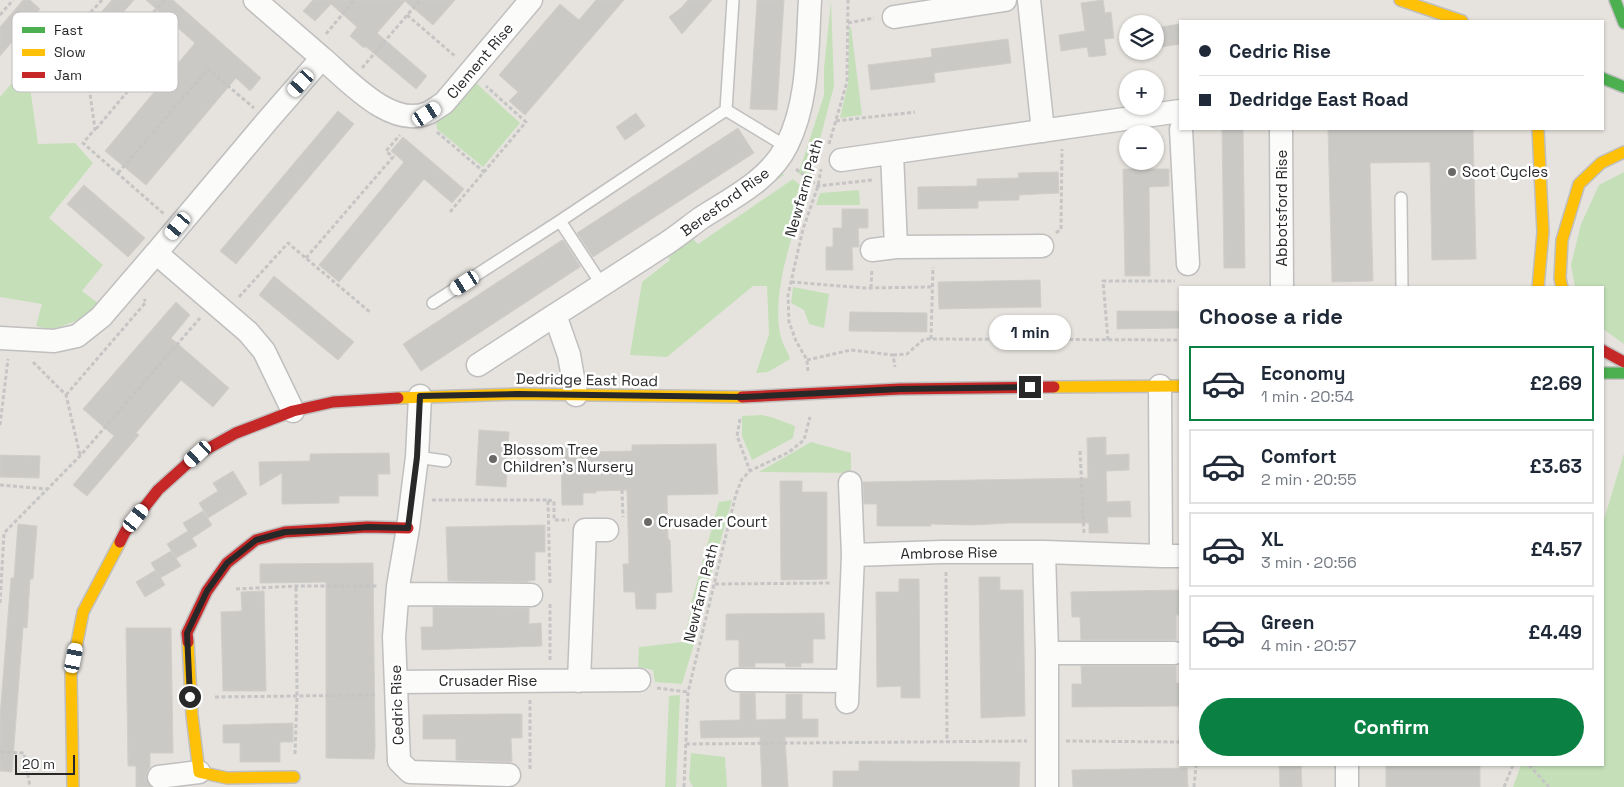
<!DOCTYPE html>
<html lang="en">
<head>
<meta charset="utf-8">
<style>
  :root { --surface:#fff; --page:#f2f2f3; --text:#1f2937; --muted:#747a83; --line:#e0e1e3; --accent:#0b8043 }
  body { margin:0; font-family:"Space Grotesk",sans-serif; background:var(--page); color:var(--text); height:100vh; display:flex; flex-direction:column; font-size:19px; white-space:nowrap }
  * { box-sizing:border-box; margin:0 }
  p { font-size:16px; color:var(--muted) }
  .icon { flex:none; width:28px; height:28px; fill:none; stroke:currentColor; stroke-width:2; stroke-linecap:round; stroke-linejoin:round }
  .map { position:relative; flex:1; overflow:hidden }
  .sheet { position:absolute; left:1179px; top:286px; width:425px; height:480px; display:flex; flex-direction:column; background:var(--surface); border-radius:0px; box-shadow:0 1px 4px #0004 }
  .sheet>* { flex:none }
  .guide { position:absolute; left:1179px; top:20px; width:425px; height:110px; border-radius:0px; box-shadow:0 1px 4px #0004; display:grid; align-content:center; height:110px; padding:0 20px; background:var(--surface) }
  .tools { position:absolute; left:1119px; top:15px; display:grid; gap:10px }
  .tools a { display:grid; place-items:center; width:45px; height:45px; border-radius:50%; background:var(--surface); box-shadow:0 1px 4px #0004; font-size:25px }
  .scale { position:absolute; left:15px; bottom:12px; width:60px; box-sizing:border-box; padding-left:5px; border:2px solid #282828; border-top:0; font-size:14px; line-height:18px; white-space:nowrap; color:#282828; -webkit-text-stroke:4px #fff; paint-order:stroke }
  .end { position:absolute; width:22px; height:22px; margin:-11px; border:6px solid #282828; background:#fff; box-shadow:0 0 0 2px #fff }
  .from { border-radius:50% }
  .bubble { position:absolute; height:35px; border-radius:18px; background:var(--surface); box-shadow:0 1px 4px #0004; font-size:16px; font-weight:800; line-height:35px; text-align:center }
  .car { position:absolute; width:15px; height:30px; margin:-15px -8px; border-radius:6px; box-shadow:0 0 4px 1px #0007; background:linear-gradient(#fff 24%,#345 0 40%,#fff 0 76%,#345 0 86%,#fff 0) }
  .guide b { display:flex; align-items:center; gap:18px; height:48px; font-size:19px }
  .guide b+b { border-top:1px solid var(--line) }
  .guide i { width:12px; height:12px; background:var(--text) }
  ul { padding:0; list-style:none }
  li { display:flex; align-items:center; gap:15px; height:75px; margin:0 10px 8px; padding:0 10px; border:2px solid var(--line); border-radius:0px }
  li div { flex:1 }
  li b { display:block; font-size:19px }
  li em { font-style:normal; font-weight:800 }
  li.selected { border-color:var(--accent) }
  li>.icon { width:45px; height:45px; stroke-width:1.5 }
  h2 { padding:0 20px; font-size:22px; line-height:60px }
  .primary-button { display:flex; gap:10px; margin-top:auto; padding:10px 20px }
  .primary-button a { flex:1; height:58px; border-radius:30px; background:var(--accent); color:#fff; font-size:20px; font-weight:800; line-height:58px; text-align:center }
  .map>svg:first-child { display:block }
</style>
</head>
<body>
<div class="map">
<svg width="1624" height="787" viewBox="0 0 1624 787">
  <rect width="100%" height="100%" fill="#e6e3de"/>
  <path fill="#c5e0b9" d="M831 1 834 86 809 181 797 172 800 169 824 95V68Z
    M851 27 862 115 840 118 848 84 849 28Z
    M27 65 38 144 75 143 93 163 49 218 103 265 82 291 98 303 83 318 52 330 36 326 42 304 0 297V97Z
    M475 82 520 123 483 167 437 129 436 121 454 109Z
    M780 170 784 175 692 238 698 244 793 179 806 190C794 233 770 293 781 338 783 345 788 352 790 359L768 372 756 373 769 334 767 286H753L667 357 630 355 642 282 670 260 665 253Z
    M1624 172V344L1603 329 1602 288 1575 287 1571 265 1581 224 1599 185Z
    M859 190 860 205H816L820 193Z
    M793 287 829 294 824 328 809 324 804 310 791 303Z
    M761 415 771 417 795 426 793 438 752 460 742 436V416Z
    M811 442 851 453V473L759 472Z
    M1624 453V787H1513L1521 765H1602L1603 523Z
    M732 500 702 607 691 604 719 502Z
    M691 611 703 614 682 684 655 682 653 670 638 667 639 647 683 642Z
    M680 695 676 787H665L669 696Z
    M691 753 725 757 727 787H693L689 780Z"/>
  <path fill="#cbc9c5" stroke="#d1ceca" d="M23 0H30L40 9 0 56V27Z
    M112 0H134L100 39 87 28Z
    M146 0H173L261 78 250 91 236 78 146 185 105 151 195 43Z
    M313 0H455L433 25 405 1 377 33 427 76 416 89 365 46 364 48 350 36 357 27 331 4 315 21 303 11Z
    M596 0H624L525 115 509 101 518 92 499 75 560 4 579 20Z
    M688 0H712L682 34 669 17 681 8Z
    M757 0H784L777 110 750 109Z
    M1103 0 1105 13 1111 12 1114 38 1104 39 1106 55 1089 57 1087 47 1061 51 1059 35 1085 31 1081 3Z
    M1180 24V44L1155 48V28Z
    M1008 39 1011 63 934 73 935 82 871 90 868 65 932 57 931 49Z
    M338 111 354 124 236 264 220 251Z
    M636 113 645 126 625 140 616 127Z
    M738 128 754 153 593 257 577 233Z
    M1222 129H1243L1245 268H1224Z
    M1328 129H1473L1476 259 1432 260 1430 162 1370 163 1373 281 1332 282Z
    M403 137 464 189 452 203 424 179 339 282 319 265 404 162 391 151Z
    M1123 169H1169V186L1149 187 1150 276H1125Z
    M1058 172 1059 193 1019 195V200L978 201V208L918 209V187L977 186V179L1019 178 1018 173Z
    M84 185 145 238 128 257 67 204Z
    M842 209H868V228H858L859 247H852L853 270H826V247H833V228H842Z
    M562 240 564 241 580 266V267L421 371 403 344Z
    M274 276 354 342 338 360 259 295Z
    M1040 280 1041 307 939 309 938 282Z
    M176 302 190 315 171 338 229 388 213 407 181 380 136 433 139 435 87 496 73 485 114 436 83 409Z
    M1117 311H1180V328L1117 329Z
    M850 312 927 313V332L849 331Z
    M479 430 509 432 506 487 476 485Z
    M1106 437V455L1129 454V470L1106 471 1107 502 1130 501 1131 517H1107L1108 533H1089V523H1010L971 525 931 524V526H877V504H864L863 482 1088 478 1087 438Z
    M716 444 718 494 667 495 668 539 670 540 672 592 656 593V609H636L635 592H624L623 564H629L627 490 596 491V493H583V505H562L561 447 587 446V452L632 451V445Z
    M389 453 390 474H378V496H339V503L282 504V473L260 486 259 462 310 461V454Z
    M0 455 40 456 39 478 0 477Z
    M233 471 247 494 208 518 199 503 218 491 213 483Z
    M780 481H802V492H827V579L781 580Z
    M203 511 212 525 192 538 197 546 176 558 167 544 188 531 183 523Z
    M18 524 37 526 35 552 33 579H30L27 628 23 627 12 772 0 771V716L11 578H14Z
    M545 525V552H535V580L528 581V582L448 581 446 527Z
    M171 551 181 566 160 578 151 563Z
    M373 563 375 747 374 759 326 758V582L260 583V564Z
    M156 570 165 585 145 597 136 582Z
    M979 577H1000V590H1023L1025 716 981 718Z
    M899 579H919L920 698H901V686L877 687 876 592H899Z
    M1180 590V615H1176V640H1081L1080 617H1072L1071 592Z
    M264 591 266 691H223L221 612 242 611 241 592Z
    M433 607 529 608V624L541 623 542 646 422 650 421 627H433Z
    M824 613 825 639H813V663H801V667H786L785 663H755V667H739V640H726V614Z
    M126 628H171L173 753H150V767L147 772 146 778 151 787H136V766H128Z
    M1081 666H1176V683H1180V706L1072 707V684H1082Z
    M740 693H755L756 720 786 719V694H802V719H818V737H785L788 787H762L760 737 701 738 700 721 740 720Z
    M502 714H522V738H511L512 762 456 760V739H423V715Z
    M293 723V742H280V762H240V743H223V725Z
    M859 761 1020 762 1019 787H833V771H859Z
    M1279 765H1301L1302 787H1280Z
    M1386 765H1480V787H1386Z
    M1187 768 1188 787H1073L1072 770Z"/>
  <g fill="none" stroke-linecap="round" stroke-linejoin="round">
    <g stroke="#c0bfbf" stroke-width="14">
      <path id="lane" d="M726 110 787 147
        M1401 198 1402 288
        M560 221 602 285
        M433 303 560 221 726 110 733 0
        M417 457 445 461"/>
    </g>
    <g stroke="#c0bfbf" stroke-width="25">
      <path id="street" d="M1029 0 1043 131
        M894 17 1005 0
        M322 58C348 80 391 129 428 113 433 111 439 106 444 103L531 0
        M1181 129 1188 264
        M1281 129 1282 288
        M892 153 896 247 1042 246
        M841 160 1180 111
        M872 250 896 247
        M156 253 268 120 322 58 255 0
        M555 315C593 291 630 267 667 243 679 235 690 226 701 218 732 198 770 180 787 145 809 101 807 48 810 0
        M0 338 54 341 77 336 101 317 156 253 248 332 264 351 293 411
        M478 365 555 315 569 355 576 395
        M1160 386 1161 556H1180
        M420 396 417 457 408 528 398 586 394 637 399 761 410 772 509 775
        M850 483 853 555
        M1044 552 1047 653V787
        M398 594 531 595
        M1047 653H1174
        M737 680 848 681
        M579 681 585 530H607
        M396 682 639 680
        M847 702 853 555 941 552H1044L1161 556
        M1347 765V787
        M159 777 199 772"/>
    </g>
    <g stroke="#c0bfbf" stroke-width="14">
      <path id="fast" d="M1615 0 1624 23
        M1602 78 1624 87
        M1602 373H1624"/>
    </g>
    <g stroke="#c0bfbf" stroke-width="14">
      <path id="slow" d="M1400 0 1462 21
        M1538 129 1543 232 1538 288
        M1562 288 1560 278 1562 240 1579 184 1601 163 1624 152
        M1054 387 1180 386
        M398 398 518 394 742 397
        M188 642 192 715 199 772 227 778 294 777
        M73 787 71 674 83 612 120 542"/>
    </g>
    <g stroke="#c0bfbf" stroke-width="14">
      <path id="jam" d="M1602 350 1624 362
        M742 397 900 389 1054 387
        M120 542 125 532 158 490 198 454 236 433 293 411 333 402 398 398
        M188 642 187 633 207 591 227 563 256 540 285 532 367 527 408 528"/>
    </g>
    <path stroke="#c6c5c5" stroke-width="3" stroke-dasharray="4 2.5" stroke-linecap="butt" d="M102 0 80 24 95 129 83 143 164 214
      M0 15 13 0
      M407 15 456 57
      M848 23 874 18
      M326 34 354 0
      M362 68 420 0
      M836 121 915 112
      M96 129 175 35 152 14 165 0
      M437 132 484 172
      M829 144 847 82 848 0
      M796 169 818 186 872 180
      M118 173 208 69 254 108
      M450 212 526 122 486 86
      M1056 233 1061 229 1062 149
      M306 258 393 157 386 151 400 135
      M791 282 865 288 933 287
      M871 288 872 269
      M239 297 288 243 371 313
      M931 339 933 267
      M1108 340 1103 281H1175
      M893 355 907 354 924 339 1180 340
      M807 360 851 350 893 355 895 367
      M33 362 66 395 80 455
      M808 371 807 360 796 341 789 322 788 295 803 229 818 186 821 169
      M66 395 146 302 144 299
      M740 419 737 436 750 471
      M0 425 8 359
      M1080 451 1084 533
      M0 485 47 489
      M622 490 623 517
      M432 500H548L550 585
      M548 500 554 501V520H569
      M946 572 947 742
      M715 584 832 583
      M236 589 296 586H378
      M0 603 4 533 80 456 200 318
      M550 604V660
      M657 688 688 692
      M215 697 376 695
      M530 700V769
      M1066 741 1180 742
      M686 744 1027 741
      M0 752 24 753 30 787
      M295 754 297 696 296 586
      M1529 765 1549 787
      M684 787 688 692 736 494 742 479 750 471 789 452 804 440 810 417
      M1194 787 1196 765
      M1504 787 1513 765"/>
    <use href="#lane" stroke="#fbfbfa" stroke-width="11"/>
    <use href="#street" stroke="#fbfbfa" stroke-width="22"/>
    <use href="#fast" stroke="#4caf50" stroke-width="11"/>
    <use href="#slow" stroke="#ffc107" stroke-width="11"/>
    <use href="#jam" stroke="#c62828" stroke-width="11"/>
  </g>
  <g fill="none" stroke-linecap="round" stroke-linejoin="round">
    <path stroke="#282828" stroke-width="6" d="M190 697 187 633 207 591 227 563 256 540 285 532 332 530 368 527 408 528 417 457 420 396 518 394 743 397 900 389 1030 387"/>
  </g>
  <g fill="#6a6968" stroke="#fff" stroke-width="2">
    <circle cx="1452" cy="172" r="5"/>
    <circle cx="493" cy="459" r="5"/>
    <circle cx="648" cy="522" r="5"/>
  </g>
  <g text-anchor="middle" stroke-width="5" stroke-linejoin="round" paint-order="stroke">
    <g font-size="15" fill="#282828" stroke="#fff">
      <text transform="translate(480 61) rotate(-50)" y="5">Clement Rise</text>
      <text transform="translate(804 188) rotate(-74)" y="5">Newfarm Path</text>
      <text transform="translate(725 202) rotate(-36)" y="5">Beresford Rise</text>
      <text transform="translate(1282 208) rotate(-90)" y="5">Abbotsford Rise</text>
      <text transform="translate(587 380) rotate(1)" y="5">Dedridge East Road</text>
      <text transform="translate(949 553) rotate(-1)" y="5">Ambrose Rise</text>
      <text transform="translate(701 593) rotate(-76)" y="5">Newfarm Path</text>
      <text x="488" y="686">Crusader Rise</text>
      <text transform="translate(397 705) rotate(-92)" y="5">Cedric Rise</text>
    </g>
    <g font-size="15" fill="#282828" stroke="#fff" text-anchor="start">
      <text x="1462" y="177">Scot Cycles</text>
      <text x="503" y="455">Blossom Tree<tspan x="503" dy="17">Children's Nursery</tspan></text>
      <text x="658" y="527">Crusader Court</text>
    </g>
  </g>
  <rect x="12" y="12" width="166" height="80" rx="8" fill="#fff" stroke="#bebebe" stroke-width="1"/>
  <rect x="22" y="27" width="23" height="6" fill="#4caf50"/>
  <rect x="22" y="49" width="23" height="7" fill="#ffc107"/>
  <rect x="22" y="72" width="23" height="6" fill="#c62828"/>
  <g font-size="14" fill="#282828">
    <text x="54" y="35">Fast</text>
    <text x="54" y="57">Slow</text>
    <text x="54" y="80">Jam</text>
  </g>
</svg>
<div class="tools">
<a><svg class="icon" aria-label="layers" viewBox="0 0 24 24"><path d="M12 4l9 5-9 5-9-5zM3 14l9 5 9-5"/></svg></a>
<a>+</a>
<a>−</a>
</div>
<div class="scale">20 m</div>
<i class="end from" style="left:190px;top:697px"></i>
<i class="end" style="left:1030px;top:387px"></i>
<div class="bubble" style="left:989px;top:315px;width:82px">1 min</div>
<i class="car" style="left:301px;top:83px;rotate:222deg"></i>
<i class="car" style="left:427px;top:114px;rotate:57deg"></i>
<i class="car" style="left:178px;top:226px;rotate:220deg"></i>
<i class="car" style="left:465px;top:283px;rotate:237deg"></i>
<i class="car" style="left:198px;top:454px;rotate:228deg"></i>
<i class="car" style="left:136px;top:518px;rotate:38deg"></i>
<i class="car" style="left:74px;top:658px;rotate:11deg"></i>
<div class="guide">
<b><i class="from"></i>Cedric Rise</b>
<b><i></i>Dedridge East Road</b>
</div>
<section class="sheet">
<h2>Choose a ride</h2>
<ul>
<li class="selected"><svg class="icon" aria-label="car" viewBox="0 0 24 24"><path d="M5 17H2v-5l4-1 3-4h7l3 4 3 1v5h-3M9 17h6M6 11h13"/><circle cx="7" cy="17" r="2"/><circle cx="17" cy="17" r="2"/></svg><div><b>Economy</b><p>1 min · 20:54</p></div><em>£2.69</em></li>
<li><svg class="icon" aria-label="car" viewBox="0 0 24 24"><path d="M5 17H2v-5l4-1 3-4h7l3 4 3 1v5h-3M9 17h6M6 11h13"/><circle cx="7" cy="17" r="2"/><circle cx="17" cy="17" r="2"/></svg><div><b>Comfort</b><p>2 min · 20:55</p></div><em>£3.63</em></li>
<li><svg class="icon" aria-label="car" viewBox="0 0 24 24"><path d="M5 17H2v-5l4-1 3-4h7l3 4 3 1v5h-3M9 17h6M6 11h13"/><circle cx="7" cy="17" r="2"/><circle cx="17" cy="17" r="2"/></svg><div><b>XL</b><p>3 min · 20:56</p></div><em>£4.57</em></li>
<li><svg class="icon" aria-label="car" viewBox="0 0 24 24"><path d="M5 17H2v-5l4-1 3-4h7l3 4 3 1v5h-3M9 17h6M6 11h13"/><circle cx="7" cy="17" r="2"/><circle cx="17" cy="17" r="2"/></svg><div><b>Green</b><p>4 min · 20:57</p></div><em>£4.49</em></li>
</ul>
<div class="primary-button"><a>Confirm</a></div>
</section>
</div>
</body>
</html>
